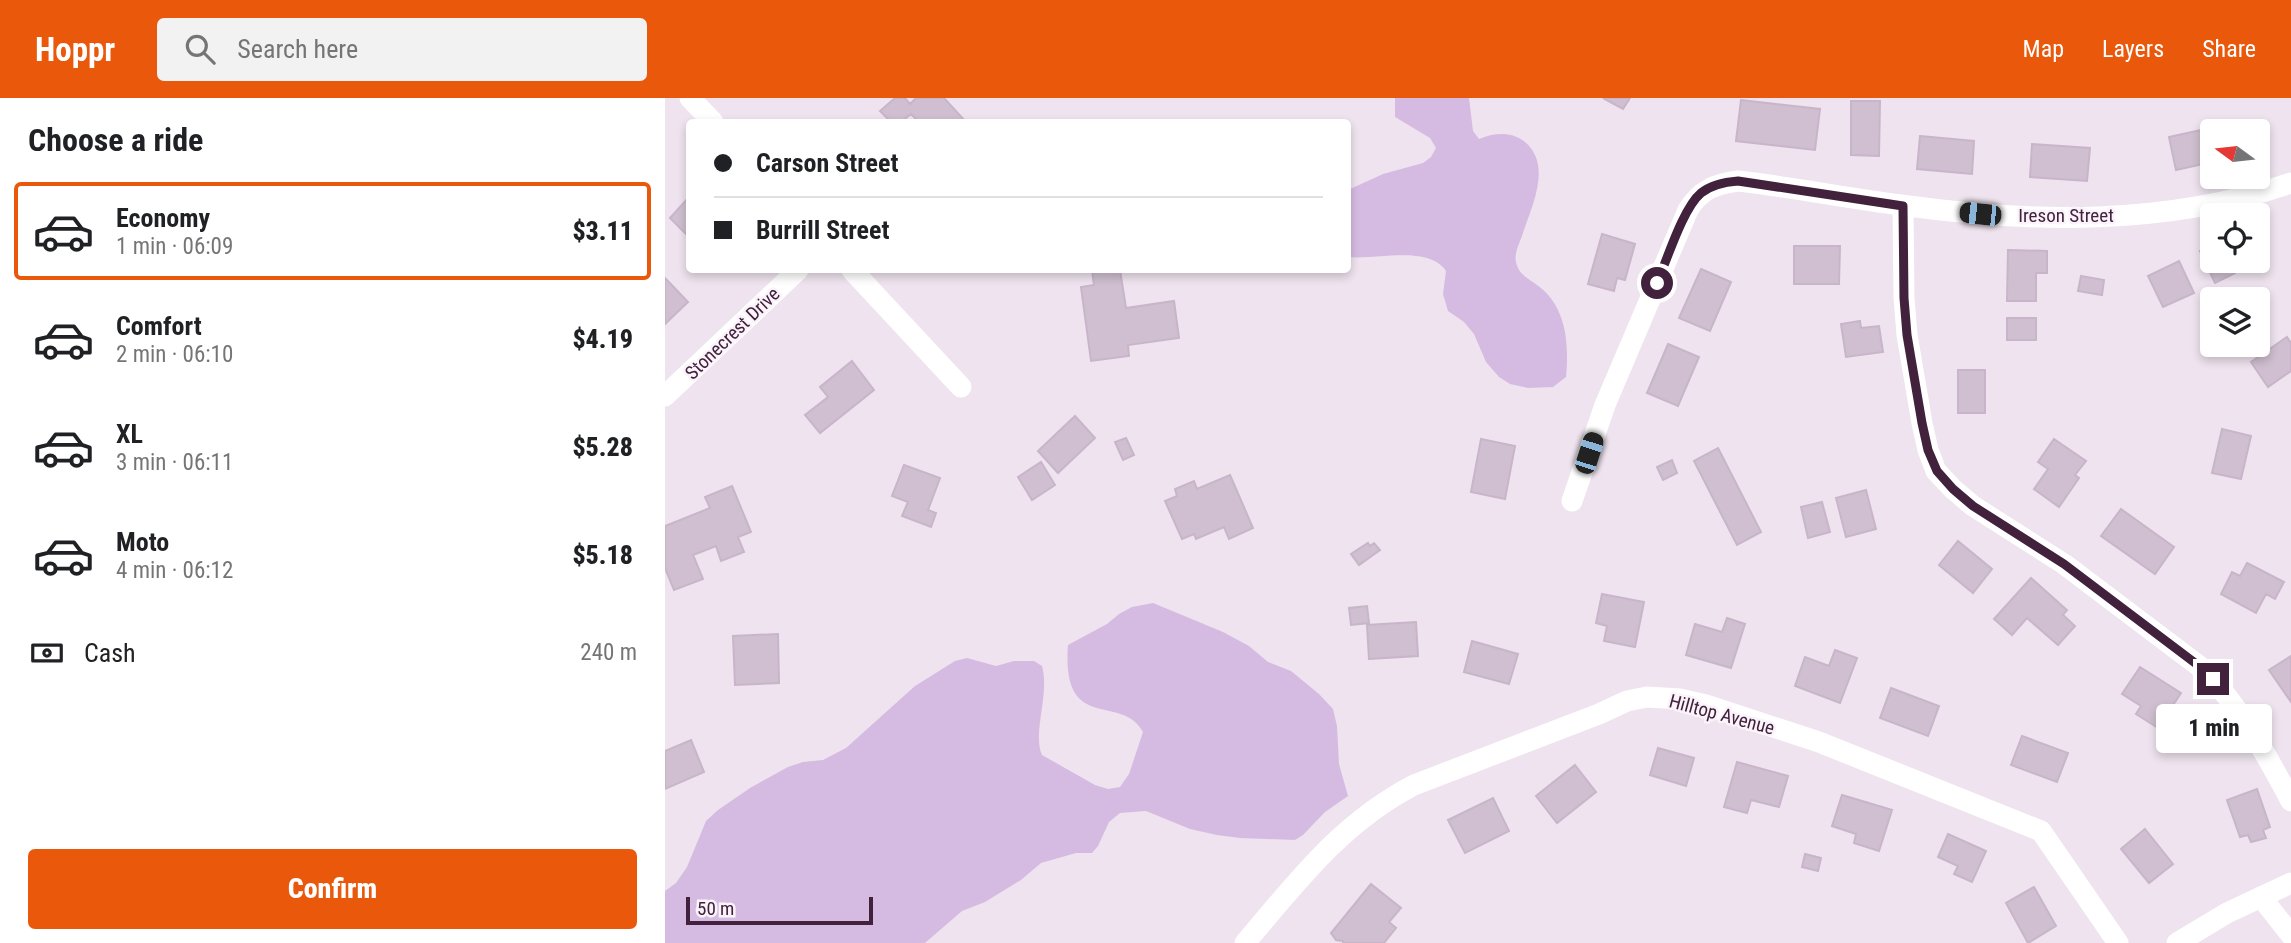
<!DOCTYPE html>
<html lang="en">
<head>
<meta charset="utf-8">
<style>
  :root { --surface:#fff; --page:#f2f2f2; --text:#202124; --muted:#757577; --line:#e0e0e0; --accent:#ea580c }
  body { margin:0; font-family:"Roboto Condensed",sans-serif; background:var(--page); color:var(--text); height:100vh; display:flex; flex-direction:column; font-size:26px; white-space:nowrap }
  * { box-sizing:border-box; margin:0 }
  p { font-size:23px; color:var(--muted) }
  .icon { flex:none; width:38px; height:38px; fill:none; stroke:currentColor; stroke-width:2; stroke-linecap:round; stroke-linejoin:round }
  .map { position:relative; flex:1; overflow:hidden }
  .details { display:flex; flex-direction:column; background:var(--surface); width:665px }
  .details>* { flex:none }
  .top-card { position:absolute; left:21px; top:21px; width:665px; height:154px; border-radius:7px; box-shadow:0 4px 10px #0003; display:grid; align-content:center; height:154px; padding:0 28px; background:var(--surface) }
  .needle { width:46px; rotate:285deg }
  .fabs { position:absolute; left:1535px; top:21px; display:grid; gap:14px }
  .fabs a { display:grid; place-items:center; width:70px; height:70px; border-radius:7px; background:var(--surface); box-shadow:0 4px 10px #0003; font-size:35px }
  .scale { position:absolute; left:21px; bottom:18px; width:187px; box-sizing:border-box; padding-left:7px; border:4px solid #42213d; border-top:0; font-size:19px; line-height:24px; white-space:nowrap; color:#42213d; -webkit-text-stroke:5px #faf4fa; paint-order:stroke }
  .end { position:absolute; width:32px; height:32px; margin:-16px; border:9px solid #42213d; background:#fff; box-shadow:0 0 0 4px #fff }
  .from { border-radius:50% }
  .bubble { position:absolute; height:49px; border-radius:7px; background:var(--surface); box-shadow:0 4px 10px #0003; font-size:23px; font-weight:800; line-height:49px; text-align:center }
  .car { position:absolute; width:21px; height:42px; margin:-21px -10px; border-radius:9px; box-shadow:0 0 5px 2px #0007; background:linear-gradient(#222 24%,#8ab4d8 0 40%,#222 0 76%,#8ab4d8 0 86%,#222 0) }
  .top-card b { display:flex; align-items:center; gap:24px; height:66px; font-size:26px }
  .top-card b+b { border-top:2px solid var(--line) }
  .top-card i { width:18px; height:18px; background:var(--text) }
  ul { padding:0; list-style:none }
  li { display:flex; align-items:center; gap:21px; height:98px; margin:0 14px 10px; padding:0 14px; border:4px solid transparent; border-radius:7px }
  li div { flex:1 }
  li b { display:block; font-size:26px }
  li em { font-style:normal; font-weight:800 }
  li.selected { border-color:var(--accent) }
  li>.icon { width:63px; height:63px; stroke-width:1.5 }
  h2 { padding:0 28px; font-size:32px; line-height:84px }
  .pay { display:flex; align-items:center; gap:18px; height:77px; padding:0 28px; font-size:26px }
  .pay p { margin-inline-start:auto }
  .action { display:flex; gap:14px; margin-top:auto; padding:14px 28px }
  .action a { flex:1; height:80px; border-radius:7px; background:var(--accent); color:#fff; font-size:28px; font-weight:800; line-height:80px; text-align:center }
  header { display:flex; align-items:center; gap:42px; box-sizing:border-box; height:98px; padding:0 35px; background:var(--accent); color:#fff }
  header strong { font-size:33px }
  nav { display:flex; gap:38px; margin-inline-start:auto; font-size:24px }
  .search { width:490px; height:63px; background:var(--page); display:flex; align-items:center; gap:18px; box-sizing:border-box; padding:0 24px; border-radius:7px; color:var(--muted); font-size:26px }
  main { display:flex; flex:1; min-height:0 }
  .map>svg:first-child { display:block }
</style>
</head>
<body>
<header>
<strong>Hoppr</strong>
<div class="search"><svg class="icon" aria-label="search" viewBox="0 0 24 24"><circle cx="10" cy="10" r="6"/><path d="M15 15l6 6"/></svg>Search here</div>
<nav><a>Map</a><a>Layers</a><a>Share</a></nav>
</header>
<main>
<section class="details">
<h2>Choose a ride</h2>
<ul>
<li class="selected"><svg class="icon" aria-label="car" viewBox="0 0 24 24"><path d="M5 17H2v-5l4-1 3-4h7l3 4 3 1v5h-3M9 17h6M6 11h13"/><circle cx="7" cy="17" r="2"/><circle cx="17" cy="17" r="2"/></svg><div><b>Economy</b><p>1 min · 06:09</p></div><em>$3.11</em></li>
<li><svg class="icon" aria-label="car" viewBox="0 0 24 24"><path d="M5 17H2v-5l4-1 3-4h7l3 4 3 1v5h-3M9 17h6M6 11h13"/><circle cx="7" cy="17" r="2"/><circle cx="17" cy="17" r="2"/></svg><div><b>Comfort</b><p>2 min · 06:10</p></div><em>$4.19</em></li>
<li><svg class="icon" aria-label="car" viewBox="0 0 24 24"><path d="M5 17H2v-5l4-1 3-4h7l3 4 3 1v5h-3M9 17h6M6 11h13"/><circle cx="7" cy="17" r="2"/><circle cx="17" cy="17" r="2"/></svg><div><b>XL</b><p>3 min · 06:11</p></div><em>$5.28</em></li>
<li><svg class="icon" aria-label="car" viewBox="0 0 24 24"><path d="M5 17H2v-5l4-1 3-4h7l3 4 3 1v5h-3M9 17h6M6 11h13"/><circle cx="7" cy="17" r="2"/><circle cx="17" cy="17" r="2"/></svg><div><b>Moto</b><p>4 min · 06:12</p></div><em>$5.18</em></li>
</ul>
<div class="pay"><svg class="icon" aria-label="cash" viewBox="0 0 24 24"><path d="M3 7h18v10H3z"/><circle cx="12" cy="12" r="2"/></svg>Cash<p>240 m</p></div>
<div class="action"><a>Confirm</a></div>
</section>
<div class="map">
<svg width="1626" height="845" viewBox="0 0 1626 845">
  <rect width="100%" height="100%" fill="#eee3ee"/>
  <path fill="#d5bbe1" d="M730 0H804L808 33 814 41C829 35 846 33 860 44 888 68 866 109 857 138 854 146 849 156 851 164 854 178 865 181 876 190 902 212 904 247 901 279L888 289 863 290 845 286 834 279 821 264 809 236 799 224 783 213 778 196 781 173C763 147 712 162 683 159V92L718 76 758 65 766 59 771 50 765 40 730 19Z
    M488 505 558 534 584 548 603 564 626 573 654 596 668 611 672 628 674 666 683 698 660 714 638 737 630 742 575 740 552 737 525 731 481 713 455 715 444 724 433 748 427 755H411L376 765 356 782 320 804 297 813 260 845H0V793L11 785 22 769 41 723 53 712 85 690 123 669 138 664 158 662 181 650 250 588 290 563 302 560 331 568 349 563H369L377 568C385 597 367 635 377 657L430 687 443 691 455 689 464 676 478 634C457 594 396 637 403 547L442 526 454 516 467 509Z"/>
  <path fill="#cfbfd0" stroke="#c9b5c9" stroke-width="2" d="M230 0H240L245 6 251 0H279L301 24H254L246 16 236 24H226L215 13Z
    M938 0H965L958 11Z
    M1076 2 1155 11 1150 52 1071 43Z
    M1186 3H1215L1214 58 1186 57Z
    M1559 27 1561 33H1547V64L1511 72 1504 39Z
    M1255 38 1309 43 1307 76 1252 71Z
    M1367 46 1425 50 1422 83 1365 79Z
    M24 99V139L5 120Z
    M937 136 970 146 960 182 952 180 949 193 923 186Z
    M1547 147V163H1564L1570 175 1550 185 1535 153Z
    M1129 148H1175L1174 186H1129Z
    M1343 152 1382 153V175H1371V203H1342Z
    M1514 163 1529 195 1498 209 1483 178Z
    M1036 171 1066 184 1045 233 1014 220Z
    M427 172H455L461 210 509 203 514 240 463 247 464 258 426 263 416 189 429 187Z
    M1416 178 1439 182 1437 197 1413 193Z
    M0 180 23 204 0 226Z
    M1342 220H1371V242H1342Z
    M1195 223 1196 230 1214 228 1218 254 1181 259 1176 226Z
    M1622 239 1626 245V273L1603 289 1586 264Z
    M1003 246 1034 259 1013 308 982 295Z
    M187 263 209 292 155 335 140 317 163 299 155 289Z
    M1293 272H1320V315H1293Z
    M410 318 430 340 393 375 373 353Z
    M1557 331 1586 338 1576 381 1547 375Z
    M461 340 469 357 458 362 450 344Z
    M816 341 850 348 840 401 806 394Z
    M1389 341 1421 363 1410 377 1414 380 1394 409 1369 391 1383 371 1373 364Z
    M1053 350 1096 434 1072 447 1029 363Z
    M1007 362 1012 375 998 382 992 369Z
    M376 364 390 387 367 402 353 379Z
    M239 367 275 380 263 412 271 415 266 429 237 418 243 404 227 398Z
    M565 377 588 430 564 441 559 429 531 441 529 436 517 441 500 403 512 398 510 391 529 383 532 391Z
    M67 388 86 434 73 439 79 454 56 463 51 448 28 457 38 481 9 492 0 470V428L45 410 40 399Z
    M1201 392 1211 431 1181 439 1171 400Z
    M1157 404 1165 434 1143 440 1136 409Z
    M1456 411 1509 449 1490 476 1436 438Z
    M1293 443 1327 471 1308 495 1274 467Z
    M703 445 705 448 709 445 715 452 694 467 686 456Z
    M1582 465 1619 484 1610 501 1601 496 1591 515 1556 496 1567 474 1575 478Z
    M1366 480 1402 512 1398 517 1410 528 1393 547 1362 520 1347 537 1329 521Z
    M937 496 979 504 970 549 939 543 942 528 931 525Z
    M702 508 704 525 686 527 684 510Z
    M1062 520 1080 526 1066 570 1021 557 1030 526 1057 534Z
    M751 524 753 558 704 561 702 527Z
    M113 536 114 585 70 587 68 538Z
    M807 543 853 556 844 586 799 574Z
    M1170 552 1192 560 1175 605 1130 588 1140 559 1164 568Z
    M1626 558V604L1604 572Z
    M1475 569 1516 595 1493 630 1471 616 1476 608 1457 596Z
    M1226 590 1274 608 1263 638 1215 620Z
    M1357 638 1403 655 1392 684 1346 667Z
    M26 642 39 674 0 691V653Z
    M993 650 1029 660 1021 688 985 677Z
    M1072 664 1123 678 1114 709 1086 702 1082 715 1059 709Z
    M910 667 931 694 892 725 871 698Z
    M1592 691 1605 729 1598 732 1601 740 1586 744 1583 737 1575 739 1562 702Z
    M1177 697 1227 712 1214 753 1189 745 1191 736 1167 728Z
    M828 700 844 733 800 755 783 722Z
    M1480 731 1508 766 1484 785 1456 751Z
    M1283 736 1321 753 1307 784 1289 776 1293 768 1273 759Z
    M1140 756 1156 760 1153 773 1137 769Z
    M706 786 736 810 724 824 731 830 719 845H678V843L671 842 666 835Z
    M1369 789 1391 828 1363 845 1341 805Z"/>
  <g fill="none" stroke-linecap="round" stroke-linejoin="round">
    <path stroke="#fff" stroke-width="21" d="M25 0 48 24
      M1238 108 1239 200 1242 237 1257 325 1263 352 1271 373 1288 391 1308 408 1399 466 1538 571C1576 610 1601 656 1626 703
      M187 172 296 289
      M0 298 133 172
      M907 403 940 307 1023 112C1035 92 1050 86 1073 83 1127 89 1181 100 1236 107 1365 125 1502 128 1626 85
      M1596 799 1626 837
      M580 845C632 784 676 725 749 687L934 616 962 603 982 599 1015 601 1041 607 1154 644 1376 733 1453 845"/>
    <path stroke="#fff" stroke-width="21" d="M1512 845 1562 815 1626 785"/>
  </g>
  <g fill="none" stroke-linecap="round" stroke-linejoin="round">
    <path stroke="#42213d" stroke-width="9" d="M992 185C1002 162 1018 110 1036 95 1046 87 1060 84 1073 83L1238 108 1239 200 1242 237 1257 325 1263 352 1272 373 1288 391 1308 408 1399 466 1538 571 1548 581"/>
  </g>
  <g text-anchor="middle" stroke-width="5" stroke-linejoin="round" paint-order="stroke">
    <g font-size="19" fill="#42213d" stroke="#faf4fa">
      <text x="1401" y="124">Ireson Street</text>
      <text transform="translate(67 235) rotate(-44)" y="7">Stonecrest Drive</text>
      <text transform="translate(1057 616) rotate(15)" y="7">Hilltop Avenue</text>
    </g>
  </g>
</svg>
<div class="fabs">
<a><svg class="needle" viewBox="-14 -14 28 28"><path d="M0-13l5 13h-10z" fill="#e53935"/><path d="M0 13l5-13h-10z" fill="#757577"/></svg></a>
<a><svg class="icon" aria-label="locate" viewBox="0 0 24 24"><circle cx="12" cy="12" r="6"/><path d="M12 2v4M12 18v4M2 12h4M18 12h4"/></svg></a>
<a><svg class="icon" aria-label="layers" viewBox="0 0 24 24"><path d="M12 4l9 5-9 5-9-5zM3 14l9 5 9-5"/></svg></a>
</div>
<div class="scale">50 m</div>
<i class="end from" style="left:992px;top:185px"></i>
<i class="end" style="left:1548px;top:581px"></i>
<div class="bubble" style="left:1491px;top:606px;width:116px">1 min</div>
<i class="car" style="left:1315px;top:116px;rotate:276deg"></i>
<i class="car" style="left:924px;top:355px;rotate:18deg"></i>
<div class="top-card">
<b><i class="from"></i>Carson Street</b>
<b><i></i>Burrill Street</b>
</div>
</div>
</main>
</body>
</html>
